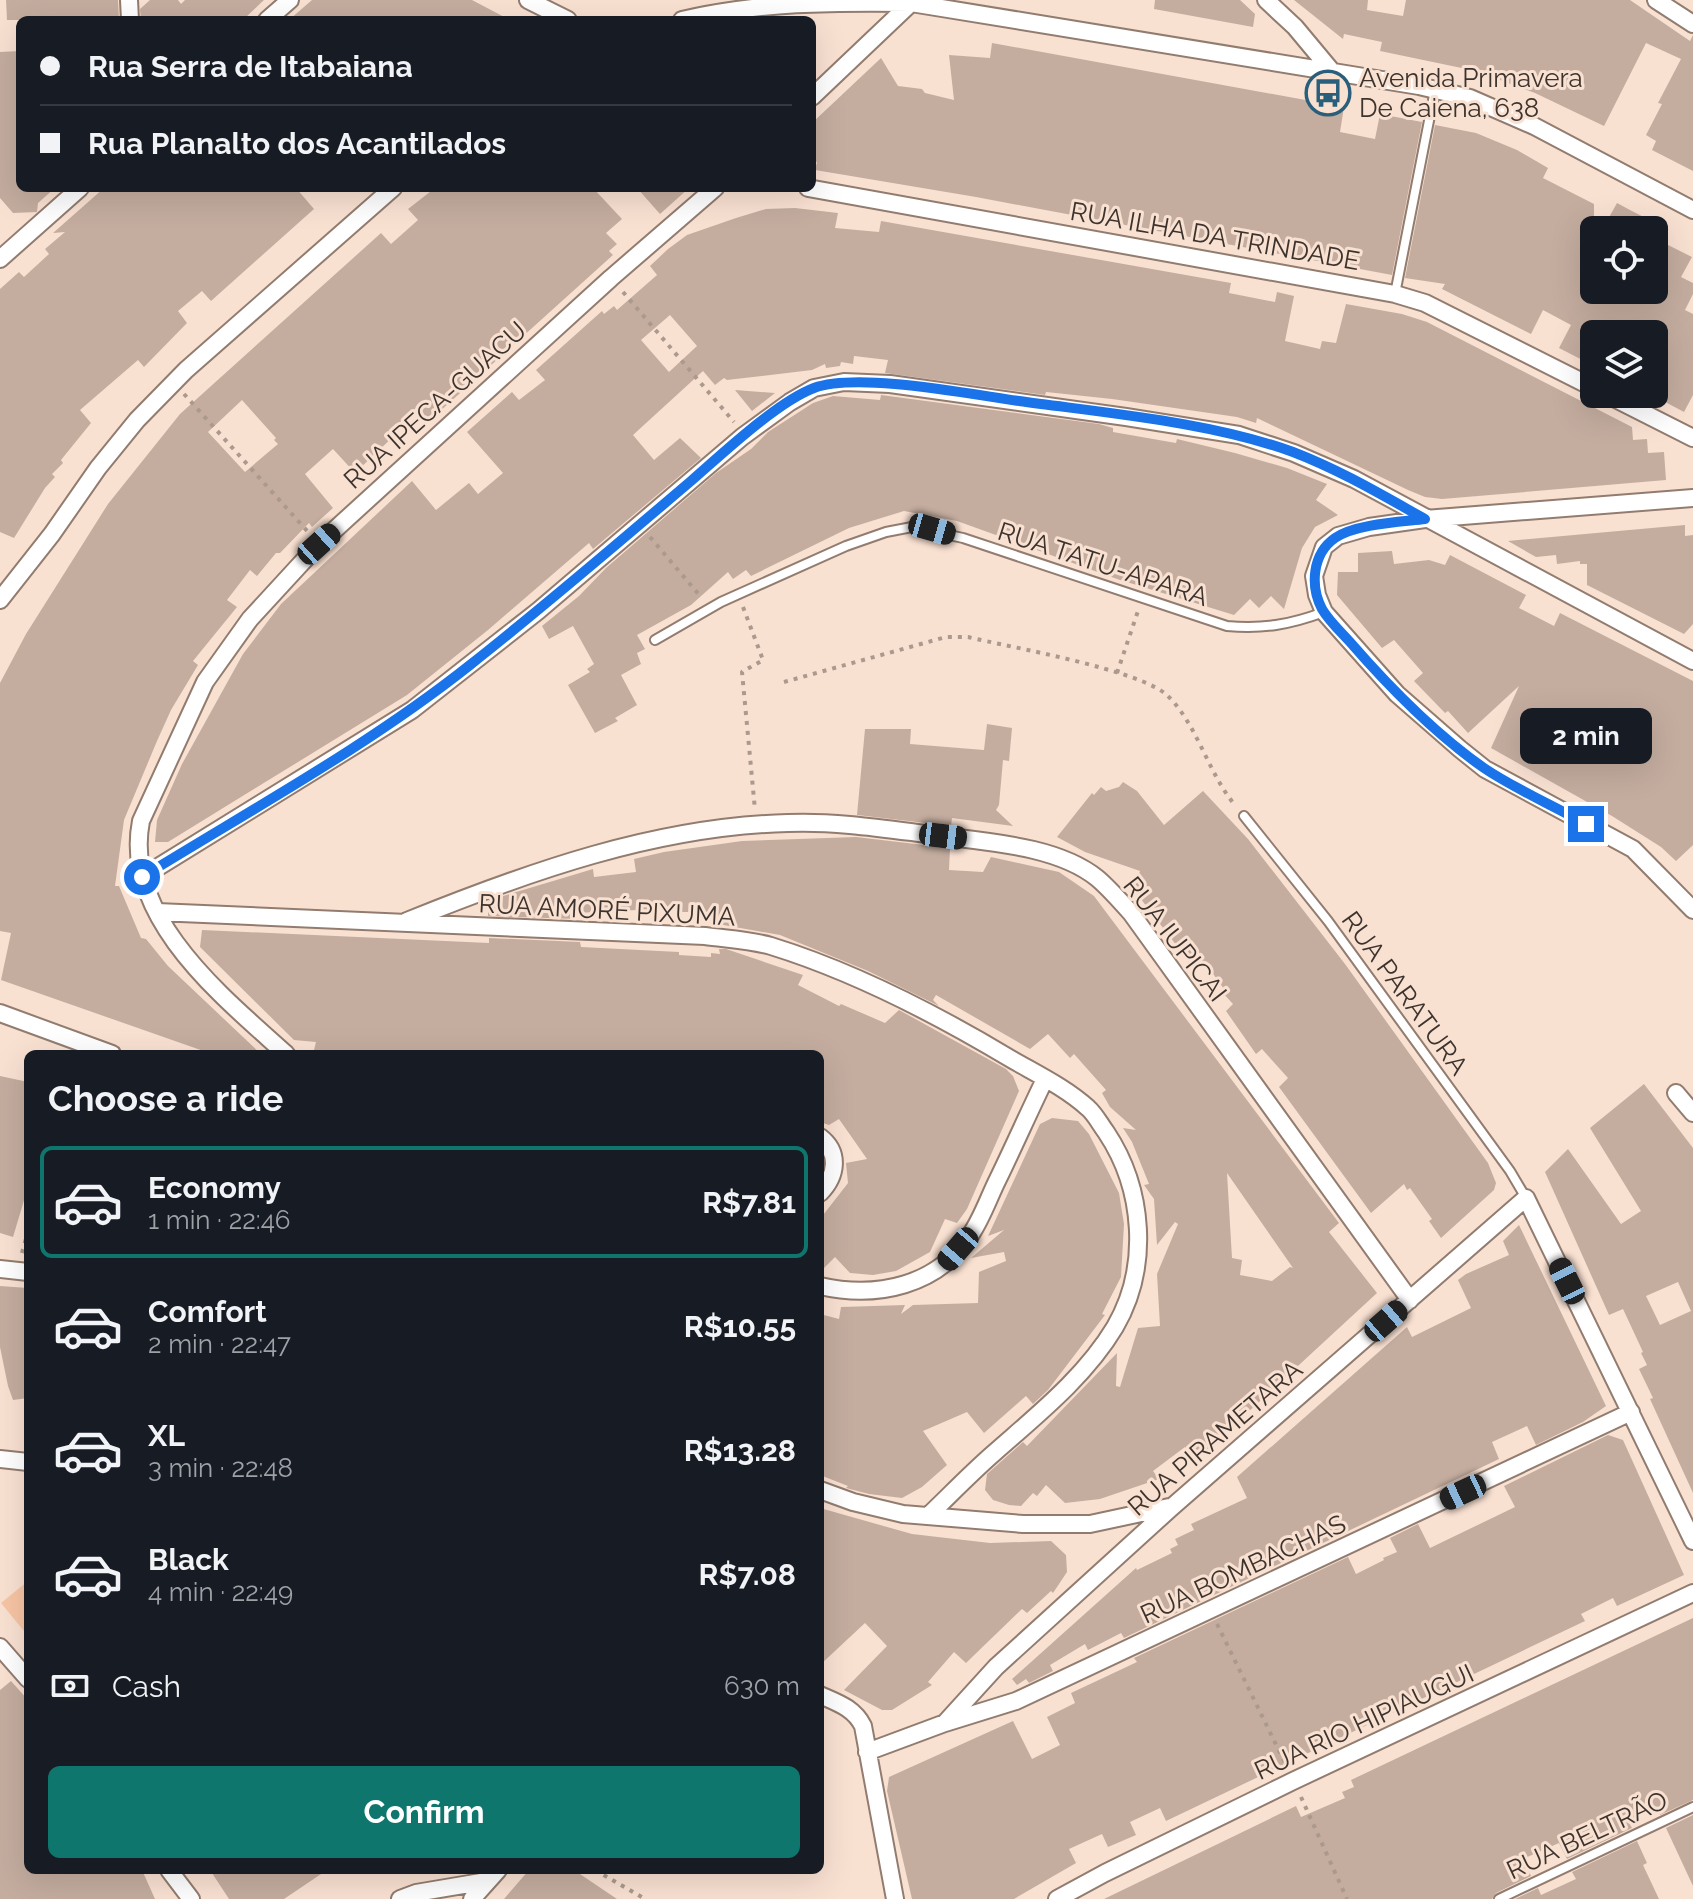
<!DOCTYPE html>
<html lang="en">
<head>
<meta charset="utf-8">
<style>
  :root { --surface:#171b24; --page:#20242c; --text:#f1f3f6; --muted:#9ea1a6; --line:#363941; --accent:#0f766e }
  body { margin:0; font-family:Raleway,sans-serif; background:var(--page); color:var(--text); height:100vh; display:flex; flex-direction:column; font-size:30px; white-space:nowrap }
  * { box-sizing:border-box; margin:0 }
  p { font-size:26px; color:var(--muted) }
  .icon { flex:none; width:44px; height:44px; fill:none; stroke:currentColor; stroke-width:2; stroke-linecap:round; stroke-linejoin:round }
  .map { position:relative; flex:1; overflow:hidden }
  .side { position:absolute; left:24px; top:1050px; width:800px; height:824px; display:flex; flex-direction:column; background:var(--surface); border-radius:12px; box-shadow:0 8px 32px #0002 }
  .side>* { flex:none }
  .guide { position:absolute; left:16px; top:16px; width:800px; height:176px; border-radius:12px; box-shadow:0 8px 32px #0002; display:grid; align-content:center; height:176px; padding:0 24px; background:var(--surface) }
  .buttons { position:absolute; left:1580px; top:216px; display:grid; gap:16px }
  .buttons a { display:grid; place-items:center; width:88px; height:88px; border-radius:12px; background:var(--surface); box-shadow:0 8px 32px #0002; font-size:40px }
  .end { position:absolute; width:36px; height:36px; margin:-18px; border:10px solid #1a73e8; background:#fff; box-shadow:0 0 0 4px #fff }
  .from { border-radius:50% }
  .bubble { position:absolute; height:56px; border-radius:12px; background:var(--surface); box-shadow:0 8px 32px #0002; font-size:26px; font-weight:700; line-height:56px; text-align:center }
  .car { position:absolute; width:24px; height:48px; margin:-24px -12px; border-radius:10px; box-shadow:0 0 6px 2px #0007; background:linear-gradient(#222 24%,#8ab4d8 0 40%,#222 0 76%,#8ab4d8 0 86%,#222 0) }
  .guide b { display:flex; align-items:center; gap:28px; height:76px; font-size:30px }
  .guide b+b { border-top:2px solid var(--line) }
  .guide i { width:20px; height:20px; background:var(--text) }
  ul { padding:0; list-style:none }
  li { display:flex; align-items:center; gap:24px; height:112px; margin:0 16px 12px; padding:0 8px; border:4px solid transparent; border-radius:12px }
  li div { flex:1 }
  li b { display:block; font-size:30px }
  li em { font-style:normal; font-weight:700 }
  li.active { border-color:var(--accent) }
  li>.icon { width:72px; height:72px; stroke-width:1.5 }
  h2 { padding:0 24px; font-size:36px; line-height:96px }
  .pay { display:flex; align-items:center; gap:20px; height:88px; padding:0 24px; font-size:30px }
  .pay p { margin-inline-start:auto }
  .action { display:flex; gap:16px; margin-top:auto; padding:16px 24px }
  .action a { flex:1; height:92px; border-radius:12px; background:var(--accent); color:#fff; font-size:32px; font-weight:700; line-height:92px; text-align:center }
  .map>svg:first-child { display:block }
</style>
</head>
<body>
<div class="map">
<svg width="1693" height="1899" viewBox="0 0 1693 1899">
  <rect width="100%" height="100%" fill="#f9e1d2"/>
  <path fill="#f7c5a5" d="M28 1581V1636L1 1603Z"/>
  <path fill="#c4ad9f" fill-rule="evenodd" d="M6 0H118L119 20H7Z
    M150 0H178L181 4 185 0H264L243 20H141L140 9Z
    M312 0H472L510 20H289Z
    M1155 0H1240L1255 14 1253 27 1154 9Z
    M1294 0H1368L1367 10 1403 16 1406 0H1630L1690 41 1693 35V171L1652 150 1656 141 1646 135 1662 104 1658 103 1681 59 1646 43 1604 126 1535 93 1476 71 1380 51 1382 42 1344 34 1343 39Z
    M992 43 1344 107 1340 132 1375 139 1380 114 1422 122 1392 275 976 197 815 170 817 162 812 161V123L881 58 898 86 922 89 925 93 954 100 949 55 990 58Z
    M20 51V188H55L38 203 37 212 13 213 0 198V52Z
    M1435 125 1476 133 1517 150 1548 168 1543 178 1594 204V290H1654V238L1692 257 1681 277 1693 283V294L1685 310 1693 314V395L1684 412 1654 396V334H1594V366L1559 348 1571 325 1543 310 1531 334 1442 289 1445 284 1405 278Z
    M104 188H296L314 209 211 301 202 291 178 311 187 323 144 367 138 360 80 410 91 423 61 460 63 463 52 474 55 477 45 488 14 538 0 532V289L19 272 24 277 49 254 45 249 65 232 53 233Z
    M435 188H593L622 219 606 233 617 244 609 251 613 255 428 422 416 408 392 430 396 434 355 473 333 449 305 474 333 508 312 527 309 523 280 553H276L257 576 250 570 227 600 237 607 193 661 198 665 171 710 157 741 124 820 115 886H119L141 938 146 939 168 966 261 1054H212L1 980 11 933 0 931V683L26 634 108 504 180 414 381 233 391 244 418 220 408 209ZM242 400 276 438 274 440 278 444 245 472 208 432Z
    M637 188H689L660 214Z
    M1617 203 1630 210 1669 230H1602Z
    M795 208 838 213 835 228 879 232 881 221 1231 283 1229 293 1275 302 1277 292 1294 296 1285 341 1320 349 1322 341 1336 343 1346 304 1402 314 1427 322 1632 427 1633 440 1647 439 1648 453 1664 452 1666 480 1442 499 1425 497 1408 490 1257 418 1256 423 1237 417 1112 399 1046 392 1045 395 885 373 888 360 854 356 853 364 841 362 840 366 826 368 825 364 812 370 727 380 724 378 715 385 703 371 633 435 654 460 680 438 701 458 593 549 589 543 488 630 407 695 168 842H155L157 820 182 764 243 654 281 604 412 481 436 510 469 483 478 494 503 473 467 432 512 392 519 400 545 380 536 370 602 311 604 314 614 306 617 310 657 275 650 266 668 249 687 235 736 218 766 209ZM670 315 697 346 669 372 641 340Z
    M735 390 775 393 752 411Z
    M881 395 1099 424 1113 428V432L1176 443 1177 439 1235 453 1287 468 1327 484 1316 500 1338 515 1315 527 1302 548 1284 609 1271 596 1259 608 1250 599 1234 615 1117 579 957 521 904 511 849 528 751 576 746 570 733 579 728 572 691 605 637 635 645 649 637 653 641 664 621 675 637 705 615 718 618 721 595 733 568 685 590 672 587 669 594 664 573 626 549 639 542 626 579 596 606 568 716 473 751 449 768 432 813 403 833 396 880 400Z
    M1685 525V536L1693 535V624L1684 634 1587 585V564H1580V561L1557 564 1556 555 1536 557 1508 541Z
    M1392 551 1394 564 1429 560 1445 565 1450 555 1526 595 1519 608 1554 626 1560 613 1693 681V845L1676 861 1661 847 1612 816 1491 748 1519 686 1468 733 1448 711 1445 713 1414 681 1423 673 1394 640 1382 648 1337 595 1338 572H1358V553Z
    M987 724 1012 728 1009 761 1003 760 999 805 996 810 1013 826 952 818 951 826 857 815 865 729H911L910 744 984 750Z
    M1123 782 1137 791 1164 825 1203 791 1248 839 1345 964 1488 1163 1496 1183 1494 1190 1441 1238 1429 1221 1432 1219 1410 1188 1407 1190 1404 1184 1371 1213 1279 1087 1288 1078 1262 1049 1256 1054 1226 1011 1233 1004 1221 991 1224 989 1206 964 1196 971 1134 890 1140 871 1085 852 1057 837 1092 793 1094 795 1101 787 1106 791 1119 787Z
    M856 837 950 848 949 870 983 872 991 857 1059 872 1094 896 1339 1223 1329 1232 1377 1293 1196 1460 1185 1447 1153 1471 1159 1479 1100 1499 1065 1503 1046 1485 1037 1496 1033 1493 1021 1506 1009 1505 993 1500 985 1490 987 1474 1023 1442 1027 1446 1117 1353 1116 1386 1120 1387 1138 1328 1160 1326 1157 1274 1178 1224 1175 1222 1157 1245 1154 1199 1144 1185 1149 1184 1132 1142 1123 1128 1136 1130 1110 1107 1102 1093 1106 1090 1074 1054 1070 1058 1048 1034 1030 1049 936 995 933 1000 939 1006 868 971 780 935 718 924V917L696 918 694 912H679L678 908 576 913 577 919 488 916V901L503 896 593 869 594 877 636 872 634 859 664 852 742 841ZM1227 1173 1293 1268 1290 1267 1272 1281 1240 1275 1242 1260 1232 1258Z
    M202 930 489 943V938L580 942 581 947 679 952V955L711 957V953L720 954 719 949H726L803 975 798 985 839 1006 841 1004 885 1023 899 1010 1006 1069 1013 1076 1019 1091 967 1209 957 1223 945 1219 930 1252 896 1271 873 1275 850 1273 835 1257 820 1272V1219L848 1183 846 1163 867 1159 839 1119 829 1125 820 1122V1054H313L316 1042 294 1040 200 947Z
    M0 1076 28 1082V1187L13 1237 0 1233Z
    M1644 1084 1693 1148V1493L1650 1399 1653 1398 1639 1369 1647 1365 1641 1353 1643 1352 1623 1309 1609 1315 1545 1172 1568 1149 1621 1224 1641 1211 1590 1128ZM1678 1282 1691 1311 1660 1325 1646 1296Z
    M1052 1118 1078 1121 1089 1134 1119 1193 1124 1224 1121 1277 1102 1314 1105 1315 1048 1390 1033 1404 1026 1396 984 1433 967 1412 923 1431 947 1465 922 1487 902 1498 869 1494 846 1488 848 1486 820 1475V1314L839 1319 841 1307 905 1305 901 1314 913 1305 978 1303 979 1272 1006 1261 1004 1252 971 1258 1004 1230 988 1236 1040 1124Z
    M1519 1225 1606 1406 1583 1422 1536 1445 1527 1426 1492 1442 1499 1459 1124 1638 1121 1633 1088 1650 1085 1644 1050 1665 1053 1671 1029 1683 1026 1679 1017 1685 1012 1679 1136 1568 1137 1570 1172 1553 1170 1549 1178 1545 1175 1539 1194 1530 1191 1524 1247 1498 1237 1477 1407 1327 1412 1337 1471 1308 1458 1280 1466 1274 1509 1255 1503 1241Z
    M0 1286 28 1288V1398L13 1400 8 1386 0 1347Z
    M1608 1435 1623 1440 1684 1575 1617 1606 1613 1598 1581 1614 1585 1621 1166 1821 1160 1808 1130 1822 1136 1835 1108 1847 1102 1834 1069 1849 1076 1863 1014 1899H912L887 1791 889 1777 1013 1721 1032 1759 1060 1745 1047 1717 1075 1703 1071 1693 1137 1662 1134 1658 1348 1557 1356 1574 1384 1560 1383 1558 1397 1552 1390 1538 1418 1524 1430 1548 1515 1507 1504 1486Z
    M820 1508 912 1534 990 1543 1051 1541 1066 1555 1067 1572 1053 1593 1051 1591 1027 1613 1022 1609 966 1663 954 1652 928 1682 932 1685 892 1710H882L844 1690 887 1646 865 1623 820 1665Z
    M1693 1618V1800L1660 1815 1657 1808 1628 1821 1632 1828 1567 1859 1559 1843 1523 1859 1531 1876 1496 1893 1492 1899H1104L1296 1806 1301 1817 1345 1798 1342 1792 1354 1787 1351 1780Z
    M11 1681 28 1700V1870H142L155 1899H0V1690Z
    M1693 1815V1886L1666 1828Z
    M1637 1841 1647 1863 1643 1865 1659 1899H1515L1538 1888 1541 1895 1576 1879 1572 1872Z
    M210 1870H327L284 1899H229Z
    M529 1870H574L617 1899H504Z"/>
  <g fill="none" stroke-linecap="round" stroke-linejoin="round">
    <g stroke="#927c6f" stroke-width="12">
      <path id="service" d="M1395 294 1435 90
        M655 640 721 602 846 546 886 532 912 527 963 538 1227 626C1263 629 1289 625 1324 612
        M1244 816 1328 921 1510 1171 1526 1198
        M1499 1899 1693 1807"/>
    </g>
    <g stroke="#927c6f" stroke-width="20">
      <path id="minor" d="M129 0 130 20
        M528 0 568 20
        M1266 0 1295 27 1330 69
        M1656 0 1693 24
        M267 20 290 0
        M682 20C758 2 834 2 911 3L1419 86 1470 98 1534 126 1693 210
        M812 97 911 3
        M808 188 1395 294 1425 303 1594 388
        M0 259 80 188
        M1606 394 1693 438
        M1693 498 1425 519 1369 527 1338 536 1324 547 1314 576 1317 595 1324 612 1397 694 1460 749 1485 769 1633 849 1693 910
        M0 600 52 534 98 468 137 420 186 370 393 188
        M142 877 412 710 538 611 742 437 790 402 814 388 844 382 890 384 1126 417 1239 435 1294 453 1354 479 1693 661
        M157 912 705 936C727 939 750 940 771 946 855 972 936 1014 1011 1059 1037 1074 1066 1088 1088 1108 1095 1114 1100 1124 1106 1132 1144 1189 1150 1267 1115 1327 1085 1377 1037 1415 994 1453 971 1473 950 1495 928 1516
        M407 921C528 872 657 826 788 823 836 821 886 829 934 835 984 842 1056 845 1097 878 1109 888 1120 901 1131 913L1410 1300
        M0 1013 112 1054
        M286 1054C223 997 122 917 141 821L205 682 250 619 319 544 611 278 715 188
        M1676 1093 1693 1113
        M820 1137C840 1152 837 1176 820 1193
        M0 1269 28 1272
        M820 1286C877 1299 938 1286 971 1234 982 1218 989 1197 998 1179 1014 1146 1029 1112 1045 1079
        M0 1459 28 1462
        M820 1490 853 1502 903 1514 1023 1524H1090L1169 1507
        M0 1647 28 1679
        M820 1695C838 1703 854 1708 863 1726L895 1899
        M945 1723 996 1667 1172 1507 1526 1198 1693 1541
        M867 1752 945 1723 1016 1701 1631 1412
        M169 1870 191 1899
        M400 1899 416 1893 487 1881
        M472 1899 498 1870
        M1057 1899 1105 1873 1293 1781 1693 1593"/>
    </g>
    <path stroke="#ab998e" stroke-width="4" stroke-dasharray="4 6" stroke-linecap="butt" d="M623 292 734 422
      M184 394 309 533
      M650 537 701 597
      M743 607 763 660 742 672 755 810
      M1117 673 1138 611
      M784 682 946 637H968C1009 647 1142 670 1168 696 1198 726 1208 773 1235 805
      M22 1253 28 1231
      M1217 1624 1287 1767
      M1301 1797 1347 1899
      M595 1870 645 1899"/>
    <use href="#service" stroke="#fff" stroke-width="8"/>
    <use href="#minor" stroke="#fff" stroke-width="16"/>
  </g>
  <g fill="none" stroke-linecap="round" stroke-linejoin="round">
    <path stroke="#1a73e8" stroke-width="10" d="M142 877C252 809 368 746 470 665 545 606 618 543 691 481 722 454 777 402 814 388 858 372 969 394 1019 401 1106 413 1211 422 1293 452 1340 470 1382 495 1425 519 1400 522 1355 524 1335 538 1312 554 1310 586 1322 609 1329 621 1341 632 1350 642 1390 688 1434 733 1484 768 1515 789 1552 805 1586 824"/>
  </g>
  <defs>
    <g id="bus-ring" transform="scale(2.3)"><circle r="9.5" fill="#f9e1d2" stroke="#2a5f7b" stroke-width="1.5"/><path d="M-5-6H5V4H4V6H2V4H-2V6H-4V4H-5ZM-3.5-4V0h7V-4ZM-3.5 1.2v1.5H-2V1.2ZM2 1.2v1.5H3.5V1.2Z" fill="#2a5f7b"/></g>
  </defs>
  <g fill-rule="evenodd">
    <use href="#bus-ring" x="1328" y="93"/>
  </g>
  <g text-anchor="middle" stroke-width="6" stroke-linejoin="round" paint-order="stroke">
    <g font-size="26" fill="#3d332e" stroke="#f9e1d2" text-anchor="start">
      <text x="1359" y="87">Avenida Primavera<tspan x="1359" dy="30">De Caiena, 638</tspan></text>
    </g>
    <g font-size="26" fill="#3d332e" stroke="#f9e1d2">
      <text transform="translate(1215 236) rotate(10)" y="9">RUA ILHA DA TRINDADE</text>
      <text transform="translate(435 405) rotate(-42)" y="9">RUA IPECA-GUACU</text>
      <text transform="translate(1103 564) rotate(18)" y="9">RUA TATU-APARA</text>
      <text transform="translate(607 910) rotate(3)" y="9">RUA AMORÉ PIXUMA</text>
      <text transform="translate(1175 939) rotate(52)" y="9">RUA IUPICAI</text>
      <text transform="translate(1405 993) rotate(54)" y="9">RUA PARATURA</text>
      <text transform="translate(1215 1438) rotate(-41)" y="9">RUA PIRAMETARA</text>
      <text transform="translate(1243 1569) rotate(-25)" y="9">RUA BOMBACHAS</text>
      <text transform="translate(1364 1722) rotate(-25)" y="9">RUA RIO HIPIAUGUI</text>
      <text transform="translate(1587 1835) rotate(-25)" y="9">RUA BELTRÃO</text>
    </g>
  </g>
</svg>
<div class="buttons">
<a><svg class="icon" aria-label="locate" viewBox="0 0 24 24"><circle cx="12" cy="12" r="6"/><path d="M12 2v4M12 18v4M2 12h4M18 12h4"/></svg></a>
<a><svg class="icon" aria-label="layers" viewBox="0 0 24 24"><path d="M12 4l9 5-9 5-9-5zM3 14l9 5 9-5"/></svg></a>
</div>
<i class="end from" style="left:142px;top:877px"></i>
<i class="end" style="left:1586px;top:824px"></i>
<div class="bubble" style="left:1520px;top:708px;width:132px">2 min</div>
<i class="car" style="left:932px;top:529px;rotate:106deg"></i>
<i class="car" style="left:319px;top:544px;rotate:48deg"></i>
<i class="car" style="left:943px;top:836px;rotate:97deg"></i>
<i class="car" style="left:958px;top:1249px;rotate:221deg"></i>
<i class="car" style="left:1567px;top:1281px;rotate:334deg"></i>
<i class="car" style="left:1386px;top:1321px;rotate:49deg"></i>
<i class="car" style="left:1463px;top:1492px;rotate:245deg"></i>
<div class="guide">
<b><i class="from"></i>Rua Serra de Itabaiana</b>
<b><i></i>Rua Planalto dos Acantilados</b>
</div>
<section class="side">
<h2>Choose a ride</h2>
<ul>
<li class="active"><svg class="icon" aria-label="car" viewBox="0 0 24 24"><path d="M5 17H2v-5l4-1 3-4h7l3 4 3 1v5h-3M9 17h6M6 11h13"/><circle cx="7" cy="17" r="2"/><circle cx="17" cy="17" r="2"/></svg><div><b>Economy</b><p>1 min · 22:46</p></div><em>R$7.81</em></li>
<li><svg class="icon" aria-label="car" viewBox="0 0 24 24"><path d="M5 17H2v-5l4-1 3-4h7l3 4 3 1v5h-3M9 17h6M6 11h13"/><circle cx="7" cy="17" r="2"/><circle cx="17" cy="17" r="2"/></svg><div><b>Comfort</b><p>2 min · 22:47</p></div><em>R$10.55</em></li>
<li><svg class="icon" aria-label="car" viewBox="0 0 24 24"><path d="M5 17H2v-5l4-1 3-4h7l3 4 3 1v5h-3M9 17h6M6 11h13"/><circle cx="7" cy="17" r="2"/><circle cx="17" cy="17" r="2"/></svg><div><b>XL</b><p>3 min · 22:48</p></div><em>R$13.28</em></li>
<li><svg class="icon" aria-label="car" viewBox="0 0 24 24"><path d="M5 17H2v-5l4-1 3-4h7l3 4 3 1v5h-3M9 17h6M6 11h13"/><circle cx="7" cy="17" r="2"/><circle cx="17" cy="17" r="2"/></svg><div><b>Black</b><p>4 min · 22:49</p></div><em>R$7.08</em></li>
</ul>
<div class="pay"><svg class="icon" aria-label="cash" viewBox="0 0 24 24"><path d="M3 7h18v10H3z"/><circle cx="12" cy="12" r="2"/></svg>Cash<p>630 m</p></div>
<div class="action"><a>Confirm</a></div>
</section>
</div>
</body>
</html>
